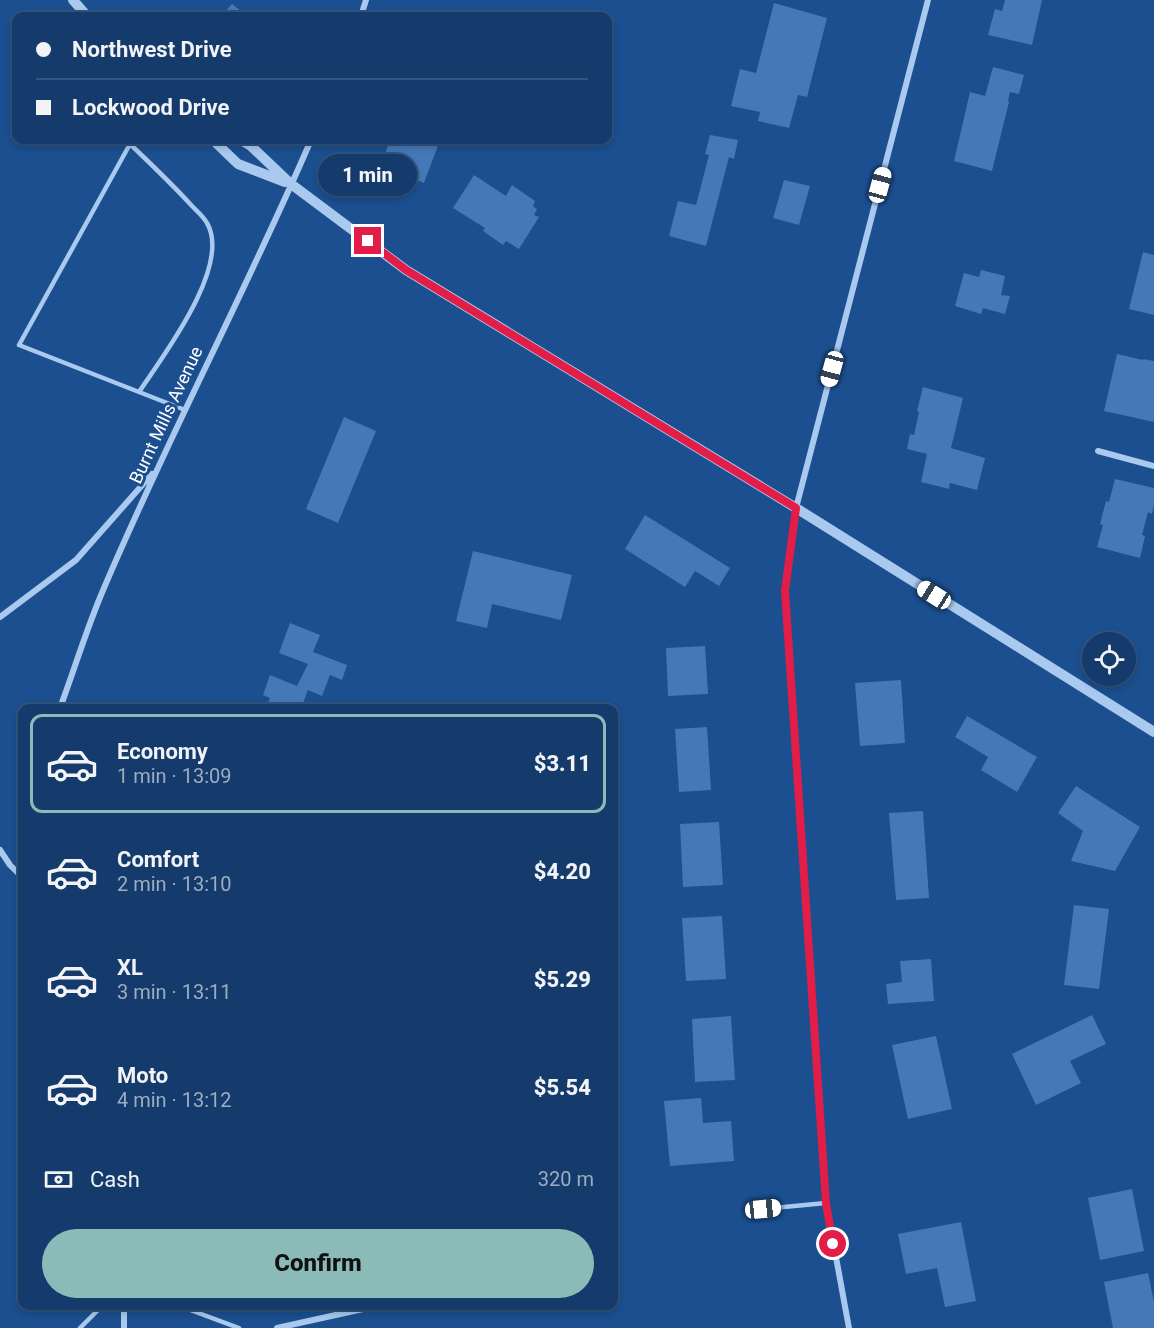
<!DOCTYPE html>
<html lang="en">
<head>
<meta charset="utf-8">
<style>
  :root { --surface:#143b6b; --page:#214673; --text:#f1f3f6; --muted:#9dadc1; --line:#33557e; --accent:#8bbbb9 }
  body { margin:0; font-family:Roboto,sans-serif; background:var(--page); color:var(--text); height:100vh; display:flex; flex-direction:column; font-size:22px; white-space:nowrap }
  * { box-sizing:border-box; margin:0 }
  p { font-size:20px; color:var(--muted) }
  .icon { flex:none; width:33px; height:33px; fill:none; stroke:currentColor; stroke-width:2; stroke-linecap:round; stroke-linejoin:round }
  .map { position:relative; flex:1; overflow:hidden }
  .drawer { position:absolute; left:18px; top:704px; width:600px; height:606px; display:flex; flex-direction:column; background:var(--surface); border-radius:12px; box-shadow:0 3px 9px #0003,0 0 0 2px var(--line) }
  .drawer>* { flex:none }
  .banner { position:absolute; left:12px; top:12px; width:600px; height:132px; border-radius:12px; box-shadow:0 3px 9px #0003,0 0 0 2px var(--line); display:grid; align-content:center; height:132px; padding:0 24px; background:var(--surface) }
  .buttons { position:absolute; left:1082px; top:632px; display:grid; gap:12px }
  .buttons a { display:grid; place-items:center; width:54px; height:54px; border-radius:50%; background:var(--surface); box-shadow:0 3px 9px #0003,0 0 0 2px var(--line); font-size:30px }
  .end { position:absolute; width:27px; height:27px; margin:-14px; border:8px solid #e11d48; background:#fff; box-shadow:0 0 0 3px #fff }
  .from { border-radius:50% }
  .bubble { position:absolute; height:42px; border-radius:21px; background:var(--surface); box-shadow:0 3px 9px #0003,0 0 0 2px var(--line); font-size:20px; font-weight:800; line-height:42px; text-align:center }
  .car { position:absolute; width:18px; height:36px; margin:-18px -9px; border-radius:8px; box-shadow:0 0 4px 2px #0007; background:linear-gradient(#fff 24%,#345 0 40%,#fff 0 76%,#345 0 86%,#fff 0) }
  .banner b { display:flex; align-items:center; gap:21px; height:57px; font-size:22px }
  .banner b+b { border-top:2px solid var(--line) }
  .banner i { width:15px; height:15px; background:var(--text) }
  ul { padding:10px 0 0; list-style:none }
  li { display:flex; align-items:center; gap:18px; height:99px; margin:0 12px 9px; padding:0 12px; border:3px solid transparent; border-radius:12px }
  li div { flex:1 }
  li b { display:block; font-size:22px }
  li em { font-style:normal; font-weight:800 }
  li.active { border-color:var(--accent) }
  li>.icon { width:54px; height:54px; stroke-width:1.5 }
  .pay { display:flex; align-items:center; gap:15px; height:66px; padding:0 24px; font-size:22px }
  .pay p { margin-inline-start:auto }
  .primary-button { display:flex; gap:12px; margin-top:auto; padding:12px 24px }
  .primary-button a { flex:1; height:69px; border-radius:36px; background:var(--accent); color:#111; font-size:24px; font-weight:800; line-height:69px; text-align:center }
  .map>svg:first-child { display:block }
</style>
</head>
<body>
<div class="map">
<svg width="1154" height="1328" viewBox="0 0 1154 1328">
  <rect width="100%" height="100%" fill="#1b4f8f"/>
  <path fill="#4478b7" d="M1005 0H1042L1032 45 988 35 995 9 1002 11Z
    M774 3 827 18 807 97 798 95 789 128 758 121 760 112 731 106 740 69 756 73Z
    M232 4 247 16H221Z
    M993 67 1024 75 1019 94 1010 92 1008 101 1009 102 992 171 954 161 970 92 985 96Z
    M710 135 738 140 734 159 729 157 706 246 669 236 678 201 696 205 709 155 705 154Z
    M390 140H440L424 183 392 170 397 159 385 154Z
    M474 175 506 196 512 185 535 201 533 206 537 209 534 215 539 217 519 249 506 241 503 245 483 231 485 228 453 208Z
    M784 180 810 186 799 225 773 218Z
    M1143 252 1154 255V315L1129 309Z
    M981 270 1005 276 1001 295 1010 296 1005 314 983 308 981 314 955 306 964 273 979 277Z
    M1117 354 1143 360V359L1154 361V422L1104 411Z
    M923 387 963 398 951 448 985 458 977 490 950 483 949 489 921 482 927 454 907 449 910 434 914 435 919 412 917 411Z
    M344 417 376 431 338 523 306 509Z
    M1115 479 1154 488V505L1152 514 1148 512 1142 535 1145 536 1140 558 1097 547 1103 525 1100 524 1106 501 1109 502Z
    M645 515 730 568 719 586 695 571 685 587 625 549Z
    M473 551 572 575 561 620 492 604 487 628 456 621Z
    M290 623 320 635 313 652 347 665 342 680 330 675 322 696 308 690 301 708H266L270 698 263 695 270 675 297 686 308 664 279 653Z
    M705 646 708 694 668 696 666 648Z
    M901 680 905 743 860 746 855 683Z
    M967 716 1037 757 1017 792 981 770 988 757 955 737Z
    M707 727 711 790 679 792 675 729Z
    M1076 786 1140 827 1115 871 1071 861 1083 831 1058 813Z
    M923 811 929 898 896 900 889 813Z
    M719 822 723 885 683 887 680 824Z
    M1074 905 1109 909 1099 989 1064 985Z
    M722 916 726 979 686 981 682 918Z
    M931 959 934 1001 888 1004 886 984 902 982 900 961Z
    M1092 1015 1106 1044 1070 1061 1081 1083 1036 1105 1012 1054Z
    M731 1016 735 1080 695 1082 692 1019Z
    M936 1036 952 1109 908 1119 892 1045Z
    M701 1098 703 1123 731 1121 734 1161 670 1166 664 1101Z
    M1132 1189 1144 1251 1100 1260 1088 1198Z
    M961 1222 976 1301 945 1307 937 1268 906 1274 898 1234Z
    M1148 1273 1154 1302V1328H1113L1104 1282Z"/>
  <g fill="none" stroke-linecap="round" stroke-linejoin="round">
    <path stroke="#a9c9ee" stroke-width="4.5" d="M139 392C163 356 232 266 207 223 204 217 197 211 192 206 172 184 151 164 130 144L19 345 185 410
      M763 1209 826 1203
      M177 1305 239 1328
      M80 1328 103 1305"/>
    <path stroke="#a9c9ee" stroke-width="6" d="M361 16 366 0
      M1098 451 1154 466
      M0 617 76 560 152 474
      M60 708C75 668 87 627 104 588 168 437 246 291 311 140
      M0 850 10 865 22 877
      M124 1328V1305
      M277 1328 381 1305
      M849 1328 826 1203 785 591 796 508 928 0"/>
    <path stroke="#a9c9ee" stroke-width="10" d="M73 0 87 16
      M213 140 238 164 285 182
      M241 140 251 146 291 184 406 270 796 508 1154 732"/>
  </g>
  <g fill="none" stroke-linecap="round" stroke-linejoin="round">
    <path stroke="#e11d48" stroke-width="8" d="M368 241 406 270 796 508 785 591 826 1203 833 1244"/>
  </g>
  <g text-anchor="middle" stroke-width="6" stroke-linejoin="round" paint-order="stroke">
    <g font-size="18" fill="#fff" stroke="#1b4f8f">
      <text transform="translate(166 415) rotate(-65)" y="6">Burnt Mills Avenue</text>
    </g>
  </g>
</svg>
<div class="buttons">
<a><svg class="icon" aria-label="locate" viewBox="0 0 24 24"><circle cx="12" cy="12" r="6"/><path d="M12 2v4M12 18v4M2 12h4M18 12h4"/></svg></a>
</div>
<i class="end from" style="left:833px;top:1244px"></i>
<i class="end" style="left:368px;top:241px"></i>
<div class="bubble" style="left:318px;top:154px;width:99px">1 min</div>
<i class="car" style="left:880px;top:185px;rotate:15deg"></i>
<i class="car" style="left:832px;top:369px;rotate:195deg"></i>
<i class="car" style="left:934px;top:595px;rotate:302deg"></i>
<i class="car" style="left:763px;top:1209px;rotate:84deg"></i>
<div class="banner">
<b><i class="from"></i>Northwest Drive</b>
<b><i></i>Lockwood Drive</b>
</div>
<section class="drawer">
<ul>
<li class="active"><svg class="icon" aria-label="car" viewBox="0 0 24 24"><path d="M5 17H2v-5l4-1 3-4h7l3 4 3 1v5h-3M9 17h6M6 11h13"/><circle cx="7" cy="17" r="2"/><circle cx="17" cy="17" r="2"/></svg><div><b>Economy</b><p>1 min · 13:09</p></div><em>$3.11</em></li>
<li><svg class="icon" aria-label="car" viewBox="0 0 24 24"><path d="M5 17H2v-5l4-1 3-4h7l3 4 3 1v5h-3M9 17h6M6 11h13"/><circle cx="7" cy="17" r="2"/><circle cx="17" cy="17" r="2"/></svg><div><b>Comfort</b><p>2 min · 13:10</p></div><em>$4.20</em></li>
<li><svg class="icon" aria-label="car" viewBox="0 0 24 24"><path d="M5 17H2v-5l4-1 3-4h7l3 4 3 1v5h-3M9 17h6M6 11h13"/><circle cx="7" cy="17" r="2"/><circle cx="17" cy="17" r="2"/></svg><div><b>XL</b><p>3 min · 13:11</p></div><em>$5.29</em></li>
<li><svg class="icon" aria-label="car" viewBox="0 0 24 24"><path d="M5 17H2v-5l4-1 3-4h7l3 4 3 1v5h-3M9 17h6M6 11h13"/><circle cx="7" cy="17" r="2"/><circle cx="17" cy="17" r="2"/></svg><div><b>Moto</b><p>4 min · 13:12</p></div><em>$5.54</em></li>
</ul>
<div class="pay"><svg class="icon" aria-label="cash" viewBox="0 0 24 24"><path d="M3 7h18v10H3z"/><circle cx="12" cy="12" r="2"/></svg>Cash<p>320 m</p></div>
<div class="primary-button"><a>Confirm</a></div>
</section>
</div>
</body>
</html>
